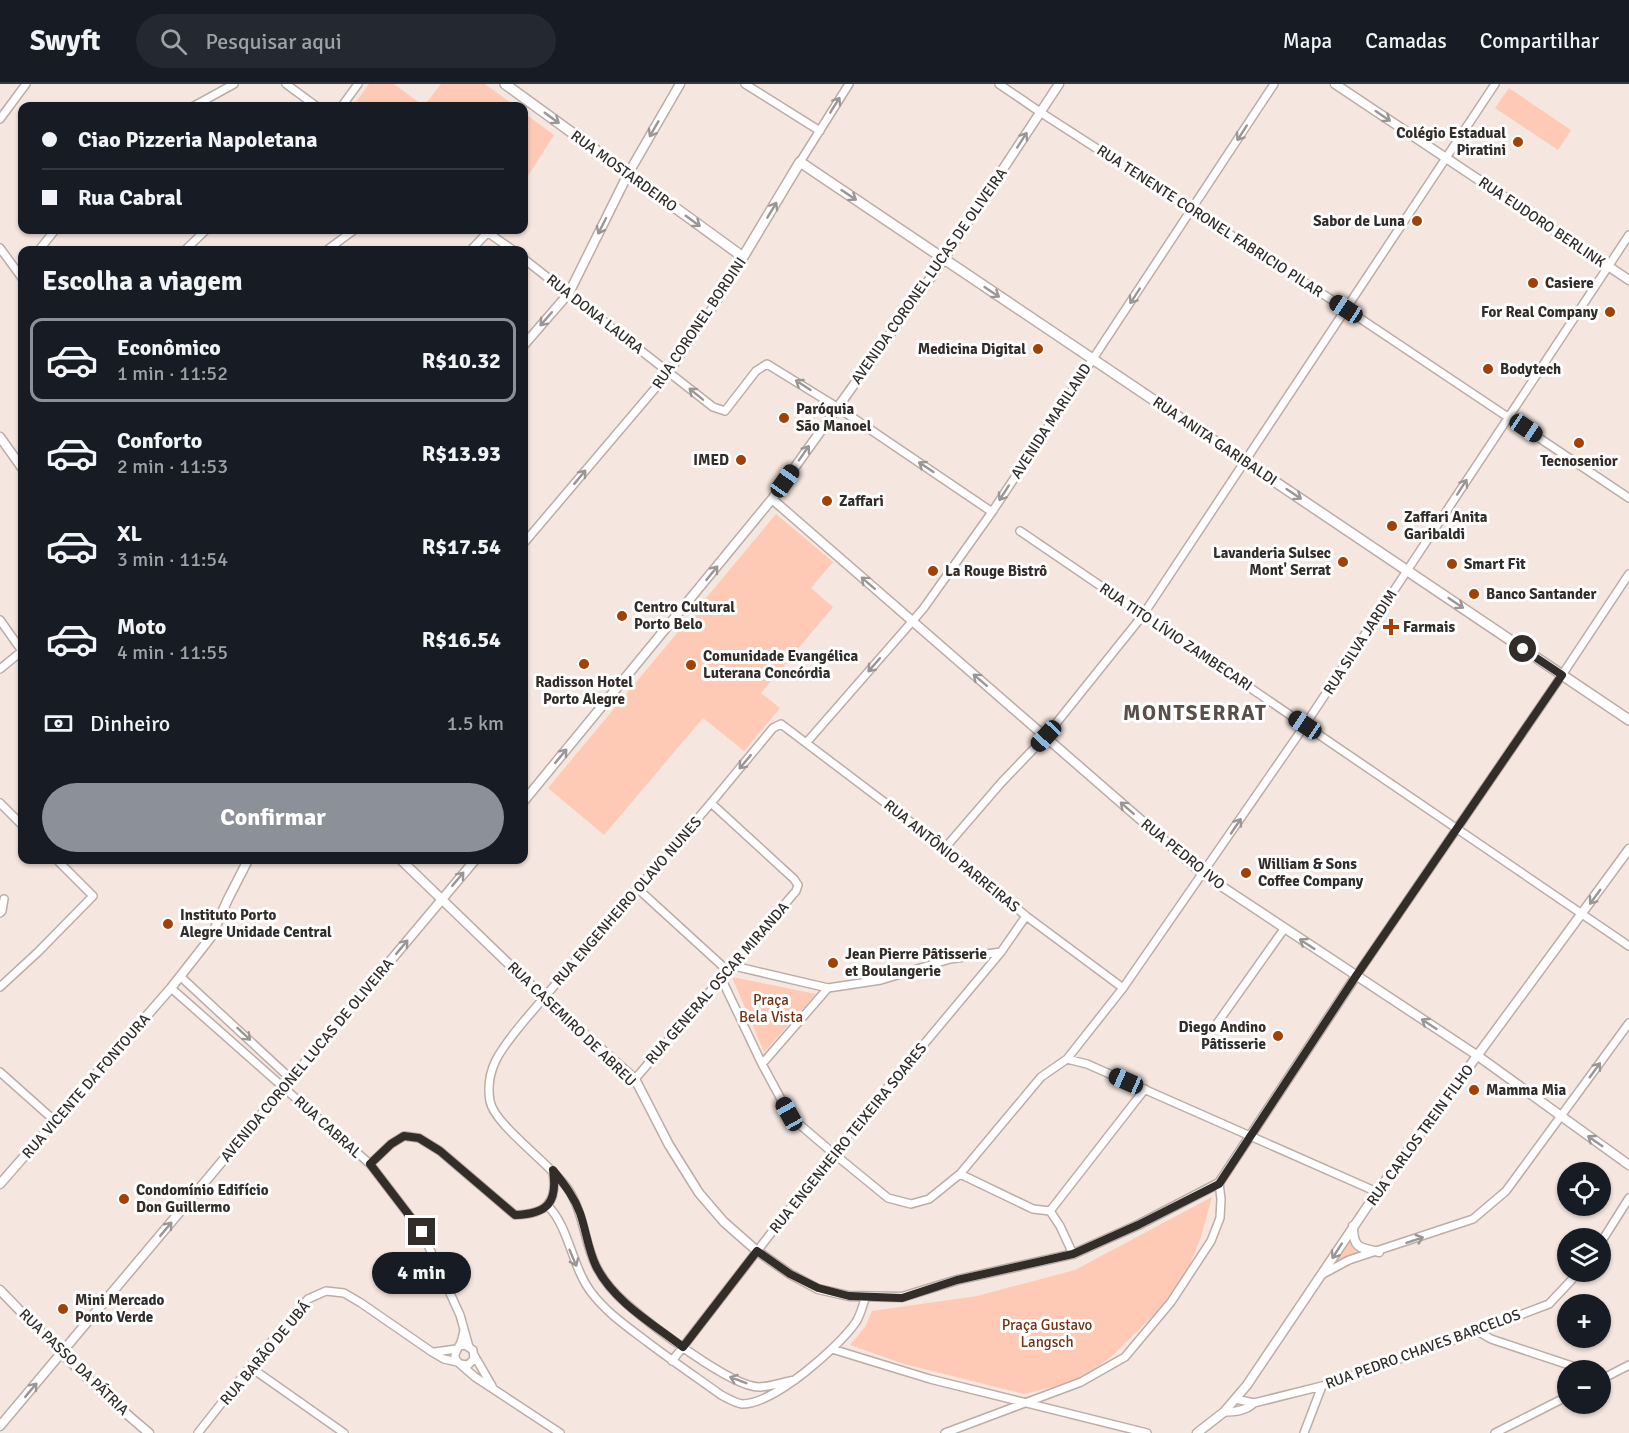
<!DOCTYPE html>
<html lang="pt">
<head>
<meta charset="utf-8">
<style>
  :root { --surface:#171b24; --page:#242831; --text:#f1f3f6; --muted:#9ea1a6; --line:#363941; --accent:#8c9099 }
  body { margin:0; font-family:Signika,sans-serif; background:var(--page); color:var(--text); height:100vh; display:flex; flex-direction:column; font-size:22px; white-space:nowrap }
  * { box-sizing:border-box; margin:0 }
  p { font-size:20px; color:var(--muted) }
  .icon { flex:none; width:33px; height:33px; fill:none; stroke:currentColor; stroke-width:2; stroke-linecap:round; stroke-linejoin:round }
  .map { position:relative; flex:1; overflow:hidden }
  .side { position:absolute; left:18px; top:162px; width:510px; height:618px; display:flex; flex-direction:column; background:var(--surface); border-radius:12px; box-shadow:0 2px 4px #0004 }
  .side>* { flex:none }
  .top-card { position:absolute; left:18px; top:18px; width:510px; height:132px; border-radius:12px; box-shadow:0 2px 4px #0004; display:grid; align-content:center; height:132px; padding:0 24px; background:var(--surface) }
  .tools { position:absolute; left:1557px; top:1078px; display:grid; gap:12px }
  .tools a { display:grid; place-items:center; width:54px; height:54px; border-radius:50%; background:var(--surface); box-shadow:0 2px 4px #0004; font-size:30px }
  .end { position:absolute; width:27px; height:27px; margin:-14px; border:8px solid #332d2a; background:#fff; box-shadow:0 0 0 3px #fff }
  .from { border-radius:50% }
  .bubble { position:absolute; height:42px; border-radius:21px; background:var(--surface); box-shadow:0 2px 4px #0004; font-size:20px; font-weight:700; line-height:42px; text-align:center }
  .car { position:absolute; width:18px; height:36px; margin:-18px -9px; border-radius:8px; box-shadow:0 0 4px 2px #0007; background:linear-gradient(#222 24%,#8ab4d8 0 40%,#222 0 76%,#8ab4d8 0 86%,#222 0) }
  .top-card b { display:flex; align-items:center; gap:21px; height:57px; font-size:22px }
  .top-card b+b { border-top:2px solid var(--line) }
  .top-card i { width:15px; height:15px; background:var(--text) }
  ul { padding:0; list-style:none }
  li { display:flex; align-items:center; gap:18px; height:84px; margin:0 12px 9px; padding:0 12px; border:3px solid transparent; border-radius:12px }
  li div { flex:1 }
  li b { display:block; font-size:22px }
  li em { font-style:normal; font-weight:700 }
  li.selected { border-color:var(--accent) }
  li>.icon { width:54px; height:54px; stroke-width:1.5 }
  h2 { padding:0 24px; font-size:27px; line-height:72px }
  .pay { display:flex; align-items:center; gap:15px; height:66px; padding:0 24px; font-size:22px }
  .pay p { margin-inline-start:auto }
  .action { display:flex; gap:12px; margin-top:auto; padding:12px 24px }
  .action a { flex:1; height:69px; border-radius:36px; background:var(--accent); color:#fff; font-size:24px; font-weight:700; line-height:69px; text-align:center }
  header { display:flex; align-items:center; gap:36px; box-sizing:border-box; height:84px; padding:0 30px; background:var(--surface); border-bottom:2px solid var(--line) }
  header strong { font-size:28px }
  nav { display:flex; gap:33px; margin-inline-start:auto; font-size:21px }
  .search { width:420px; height:54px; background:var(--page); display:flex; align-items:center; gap:15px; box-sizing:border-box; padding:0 21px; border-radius:33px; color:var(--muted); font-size:22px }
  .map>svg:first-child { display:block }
</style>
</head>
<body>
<header>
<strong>Swyft</strong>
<div class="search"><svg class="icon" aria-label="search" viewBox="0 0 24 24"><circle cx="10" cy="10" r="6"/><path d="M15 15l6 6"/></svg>Pesquisar aqui</div>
<nav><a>Mapa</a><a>Camadas</a><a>Compartilhar</a></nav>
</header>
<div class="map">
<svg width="1629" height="1349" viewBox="0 0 1629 1349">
  <rect width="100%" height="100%" fill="#f5e6df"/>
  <path fill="#fecab5" d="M369 0H394L424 22 441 0H485L515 22H353Z
    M1509 4 1571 46 1558 66 1495 24Z
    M524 29 554 51 524 98Z
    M776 430 833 478 811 504 833 523 761 609 780 624 744 667 703 634 604 751 548 704Z
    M732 893 816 910 764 968Z
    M1212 1113 1201 1153 1188 1185 1171 1214 1113 1271 1081 1296 1024 1310 904 1280 850 1261 865 1243 872 1227 977 1212 1075 1186Z
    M1351 1149C1349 1159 1352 1167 1363 1170L1347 1173 1329 1183Z"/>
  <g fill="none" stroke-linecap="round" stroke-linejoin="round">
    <g stroke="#bcada7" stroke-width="10">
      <path id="minor" d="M286 0 316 22
        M745 0 820 47
        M999 0 1040 28 1346 225 1629 414
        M194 22 234 0
        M342 22 358 0
        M0 35 26 0
        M800 78 849 0
        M484 146 513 166
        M0 164 22 194
        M39 166 55 146
        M185 166 206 146
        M327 166 354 146
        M471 166 488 148
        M524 175 713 323 725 327 756 287 767 280 837 323 992 428
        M1020 447 1629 862
        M524 459 669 288 719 214 743 173
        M0 536 22 567
        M0 585 22 567
        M807 658 923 525 992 428 1274 0
        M0 719 22 741
        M945 764 1001 699 1046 652 1143 531 1495 0
        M637 804 729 888
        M0 829 2 827 4 815
        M734 882 828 904 881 896 950 875 1001 868
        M1356 892 1562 591 1629 490
        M181 893 291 995
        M722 896 762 980 789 1030 799 1040 833 1069 888 1114 911 1120 929 1115 960 1090 1041 993 1067 975 1123 904 1305 641 1629 151
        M0 903 38 868 93 812 57 776
        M171 904 370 1080 422 1148 460 1231 469 1263
        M1206 955 1284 845
        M1067 975 1087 980 1377 1108
        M762 980 828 904
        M0 988 55 1037
        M635 995 796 807 798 801 794 795 711 719
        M370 1080 391 1060 404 1052 419 1054 440 1067 515 1131C545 1130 558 1120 553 1088
        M960 1090 1033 1125 1050 1127 1060 1142 1073 1170
        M548 1122C569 1143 572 1183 591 1208 606 1228 626 1242 646 1257 671 1276 696 1293 721 1311 727 1314 735 1319 742 1320 774 1320 838 1264 856 1238 861 1230 863 1220 866 1212
        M1050 1127 1145 1005
        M1600 1160 1629 1114
        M1321 1191 1349 1176 1473 1135 1506 1107 1629 939
        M1477 1247 1491 1255 1587 1287
        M459 1262 465 1261 473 1266 474 1275 468 1281 460 1280C452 1273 455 1270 459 1262 462 1258 463 1251 464 1246
        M832 1265 930 1295 1147 1349
        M435 1268 456 1265
        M474 1271 492 1302
        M672 1277 833 1069 1001 868 1026 832
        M460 1280 475 1293 560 1349
        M250 1283 344 1349
        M795 1296C783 1298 770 1303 759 1303 731 1303 651 1241 628 1221 616 1211 603 1196 596 1182 584 1158 584 1129 568 1105 552 1081 494 1041 490 1017 484 983 504 962 524 937L711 719 773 644 781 640 945 764 1026 832 1123 904
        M1600 1296 1629 1281
        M1235 1315 1254 1319
        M1224 1328C1235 1328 1246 1327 1254 1319L1322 1302 1465 1252 1549 1220 1579 1188
        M198 1349 250 1283 308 1215 326 1207 344 1209 361 1219 432 1268 444 1275 457 1278
        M945 1349 1081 1298 1125 1273 1171 1218 1211 1157 1220 1134 1221 1115 1219 1099
        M1304 1349 1322 1302
        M1495 1349 1568 1312"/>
    </g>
    <g stroke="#bcada7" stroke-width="11">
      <path id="tertiary" d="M1335 0 1629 196
        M524 261 569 209 628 90 680 0
        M0 353 22 384
        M772 415 1203 790 1478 972 1629 1081
        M524 717 772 415 939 182 1059 0
        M401 776 544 914 635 995 669 1061 699 1109 724 1138 757 1167 790 1190 818 1205 849 1212 902 1213 957 1196 1073 1170 1138 1141 1219 1099 1356 892
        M0 1100 171 904 211 853 228 815 248 776
        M1353 1142C1353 1164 1359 1164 1379 1168
        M0 1206C48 1256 96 1305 149 1349
        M0 1342 475 776
        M1197 1349 1224 1328 1247 1301 1377 1108 1629 765"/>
    </g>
    <g stroke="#bcada7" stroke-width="12">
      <path id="secondary" d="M505 0 743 173 800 78 1629 636"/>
    </g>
    <use href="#minor" stroke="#fff" stroke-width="7"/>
    <use href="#tertiary" stroke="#fff" stroke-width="8"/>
    <use href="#secondary" stroke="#fff" stroke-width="9"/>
  </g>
  <defs><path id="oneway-shaft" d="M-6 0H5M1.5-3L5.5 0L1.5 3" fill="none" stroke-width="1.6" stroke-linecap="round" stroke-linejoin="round" transform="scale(1.5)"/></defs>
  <g stroke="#999694">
    <use href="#oneway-shaft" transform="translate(835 21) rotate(-58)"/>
    <use href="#oneway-shaft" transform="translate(1383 32) rotate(34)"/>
    <use href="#oneway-shaft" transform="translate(552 34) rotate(36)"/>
    <use href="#oneway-shaft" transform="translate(654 45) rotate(120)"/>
    <use href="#oneway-shaft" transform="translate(1242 49) rotate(123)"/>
    <use href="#oneway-shaft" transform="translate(1022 56) rotate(-57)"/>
    <use href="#oneway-shaft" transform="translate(849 111) rotate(34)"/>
    <use href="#oneway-shaft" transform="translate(772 126) rotate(-59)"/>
    <use href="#oneway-shaft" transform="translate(693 137) rotate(36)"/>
    <use href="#oneway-shaft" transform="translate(602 142) rotate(117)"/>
    <use href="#oneway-shaft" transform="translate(992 208) rotate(34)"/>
    <use href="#oneway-shaft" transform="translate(1135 212) rotate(123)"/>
    <use href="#oneway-shaft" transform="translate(546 235) rotate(131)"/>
    <use href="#oneway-shaft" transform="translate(803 301) rotate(-147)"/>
    <use href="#oneway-shaft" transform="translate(696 310) rotate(-141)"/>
    <use href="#oneway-shaft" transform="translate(804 369) rotate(-55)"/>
    <use href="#oneway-shaft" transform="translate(926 383) rotate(-146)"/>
    <use href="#oneway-shaft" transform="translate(580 393) rotate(-50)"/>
    <use href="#oneway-shaft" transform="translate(1462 403) rotate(-57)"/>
    <use href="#oneway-shaft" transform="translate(1004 409) rotate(123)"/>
    <use href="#oneway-shaft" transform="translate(1294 410) rotate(34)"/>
    <use href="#oneway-shaft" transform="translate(712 489) rotate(-51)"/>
    <use href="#oneway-shaft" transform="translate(868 499) rotate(-139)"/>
    <use href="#oneway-shaft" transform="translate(1456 519) rotate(34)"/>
    <use href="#oneway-shaft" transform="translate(874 581) rotate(131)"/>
    <use href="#oneway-shaft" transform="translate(980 596) rotate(-139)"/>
    <use href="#oneway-shaft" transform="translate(561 672) rotate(-50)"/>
    <use href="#oneway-shaft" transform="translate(745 678) rotate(130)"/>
    <use href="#oneway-shaft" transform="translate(1127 724) rotate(-139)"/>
    <use href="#oneway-shaft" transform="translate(1236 742) rotate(-56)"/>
    <use href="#oneway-shaft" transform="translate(458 795) rotate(-50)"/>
    <use href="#oneway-shaft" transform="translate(1595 813) rotate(126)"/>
    <use href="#oneway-shaft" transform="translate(1307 860) rotate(-147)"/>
    <use href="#oneway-shaft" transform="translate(402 863) rotate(-50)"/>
    <use href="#oneway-shaft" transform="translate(1429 940) rotate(-147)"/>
    <use href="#oneway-shaft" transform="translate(244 950) rotate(43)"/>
    <use href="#oneway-shaft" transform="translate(1595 986) rotate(-54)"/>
    <use href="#oneway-shaft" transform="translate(1595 1057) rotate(-145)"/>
    <use href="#oneway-shaft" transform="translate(166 1145) rotate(-50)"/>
    <use href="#oneway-shaft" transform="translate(1415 1156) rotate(-19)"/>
    <use href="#oneway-shaft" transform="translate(1337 1167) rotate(123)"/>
    <use href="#oneway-shaft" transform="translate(573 1174) rotate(67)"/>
    <use href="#oneway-shaft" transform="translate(738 1296) rotate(-159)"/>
    <use href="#oneway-shaft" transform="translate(31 1306) rotate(-50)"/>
  </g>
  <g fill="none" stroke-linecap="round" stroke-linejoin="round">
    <path stroke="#332d2a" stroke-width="8" d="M422 1148 370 1080 391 1060 404 1052 419 1054 440 1067 515 1131C548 1130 558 1118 553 1086 563 1099 574 1112 580 1129 586 1146 588 1165 596 1182 613 1217 653 1240 683 1263L757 1167 790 1190 818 1204 849 1212 902 1214 957 1196 1073 1170 1138 1141 1219 1100 1356 892 1562 591 1523 565"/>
  </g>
  <g fill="#a34003" stroke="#fff" stroke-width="2">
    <circle cx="1518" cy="58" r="6"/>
    <circle cx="1417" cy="137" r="6"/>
    <circle cx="1533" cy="199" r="6"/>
    <circle cx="1610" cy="228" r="6"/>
    <circle cx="1038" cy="265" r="6"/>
    <circle cx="1488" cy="285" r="6"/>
    <circle cx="784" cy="334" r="6"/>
    <circle cx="1579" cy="359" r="6"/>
    <circle cx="741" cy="376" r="6"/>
    <circle cx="827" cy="417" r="6"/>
    <circle cx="1392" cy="442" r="6"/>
    <circle cx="1343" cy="478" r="6"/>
    <circle cx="1452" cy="480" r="6"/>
    <circle cx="933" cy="487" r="6"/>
    <circle cx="1474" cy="510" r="6"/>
    <circle cx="622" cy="532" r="6"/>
    <path d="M1388 534h6v6h6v6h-6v6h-6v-6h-6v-6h6z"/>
    <circle cx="584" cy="580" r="6"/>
    <circle cx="691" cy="581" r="6"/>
    <circle cx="1246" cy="789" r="6"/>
    <circle cx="168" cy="840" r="6"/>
    <circle cx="833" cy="879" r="6"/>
    <circle cx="1278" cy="952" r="6"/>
    <circle cx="1474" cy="1006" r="6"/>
    <circle cx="124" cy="1115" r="6"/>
    <circle cx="63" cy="1225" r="6"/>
  </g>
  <g text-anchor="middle" stroke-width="6" stroke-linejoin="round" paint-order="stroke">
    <g font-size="15" font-weight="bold" fill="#332d2a" stroke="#fff" text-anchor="start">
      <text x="1506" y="54" text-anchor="end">Colégio Estadual<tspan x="1506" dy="17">Piratini</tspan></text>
      <text x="1405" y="142" text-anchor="end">Sabor de Luna</text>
      <text x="1545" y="204">Casiere</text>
      <text x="1598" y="233" text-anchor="end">For Real Company</text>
      <text x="1026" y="270" text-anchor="end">Medicina Digital</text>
      <text x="1500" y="290">Bodytech</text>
      <text x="796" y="330">Paróquia<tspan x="796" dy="17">São Manoel</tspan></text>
      <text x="729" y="381" text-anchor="end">IMED</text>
      <text x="1579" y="382" text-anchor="middle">Tecnosenior</text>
      <text x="839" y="422">Zaffari</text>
      <text x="1404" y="438">Zaffari Anita<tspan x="1404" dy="17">Garibaldi</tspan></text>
      <text x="1331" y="474" text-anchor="end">Lavanderia Sulsec<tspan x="1331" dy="17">Mont' Serrat</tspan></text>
      <text x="1464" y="485">Smart Fit</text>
      <text x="945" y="492">La Rouge Bistrô</text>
      <text x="1486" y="515">Banco Santander</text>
      <text x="634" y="528">Centro Cultural<tspan x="634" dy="17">Porto Belo</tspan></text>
      <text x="1403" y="548">Farmais</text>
      <text x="703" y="577">Comunidade Evangélica<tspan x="703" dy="17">Luterana Concórdia</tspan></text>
      <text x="584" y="603" text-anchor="middle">Radisson Hotel<tspan x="584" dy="17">Porto Alegre</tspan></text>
      <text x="1258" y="785">William &amp; Sons<tspan x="1258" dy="17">Coffee Company</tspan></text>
      <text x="180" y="836">Instituto Porto<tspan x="180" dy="17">Alegre Unidade Central</tspan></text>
      <text x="845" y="875">Jean Pierre Pâtisserie<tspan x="845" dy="17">et Boulangerie</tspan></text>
      <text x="1266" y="948" text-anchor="end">Diego Andino<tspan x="1266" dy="17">Pâtisserie</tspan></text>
      <text x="1486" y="1011">Mamma Mia</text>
      <text x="136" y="1111">Condomínio Edifício<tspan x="136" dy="17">Don Guillermo</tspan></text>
      <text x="75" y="1221">Mini Mercado<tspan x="75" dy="17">Ponto Verde</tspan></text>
    </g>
    <g font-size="15" fill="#332d2a" stroke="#fff">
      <text transform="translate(624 87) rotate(36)" y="5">RUA MOSTARDEIRO</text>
      <text transform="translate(1210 137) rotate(33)" y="5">RUA TENENTE CORONEL FABRICIO PILAR</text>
      <text transform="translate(1542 138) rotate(34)" y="5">RUA EUDORO BERLINK</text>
      <text transform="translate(929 192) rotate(-55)" y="5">AVENIDA CORONEL LUCAS DE OLIVEIRA</text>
      <text transform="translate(595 230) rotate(38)" y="5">RUA DONA LAURA</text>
      <text transform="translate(699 239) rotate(-56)" y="5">RUA CORONEL BORDINI</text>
      <text transform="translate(1051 337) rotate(-57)" y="5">AVENIDA MARILAND</text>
      <text transform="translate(1215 357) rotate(34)" y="5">RUA ANITA GARIBALDI</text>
      <text transform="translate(1176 553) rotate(34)" y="5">RUA TITO LÍVIO ZAMBECARI</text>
      <text transform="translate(1360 558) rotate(-57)" y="5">RUA SILVA JARDIM</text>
      <text transform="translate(1183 770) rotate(39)" y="5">RUA PEDRO IVO</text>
      <text transform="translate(952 772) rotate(39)" y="5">RUA ANTÔNIO PARREIRAS</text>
      <text transform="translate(627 817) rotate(-49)" y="5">RUA ENGENHEIRO OLAVO NUNES</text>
      <text transform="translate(717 899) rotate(-49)" y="5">RUA GENERAL OSCAR MIRANDA</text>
      <text transform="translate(572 940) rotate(44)" y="5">RUA CASEMIRO DE ABREU</text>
      <text transform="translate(307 976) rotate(-50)" y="5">AVENIDA CORONEL LUCAS DE OLIVEIRA</text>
      <text transform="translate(86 1002) rotate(-49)" y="5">RUA VICENTE DA FONTOURA</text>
      <text transform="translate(328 1043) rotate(42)" y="5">RUA CABRAL</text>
      <text transform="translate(1420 1051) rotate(-54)" y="5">RUA CARLOS TREIN FILHO</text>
      <text transform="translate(848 1054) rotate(-51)" y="5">RUA ENGENHEIRO TEIXEIRA SOARES</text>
      <text transform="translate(1423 1265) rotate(-20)" y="5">RUA PEDRO CHAVES BARCELOS</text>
      <text transform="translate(265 1269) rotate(-50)" y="5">RUA BARÃO DE UBÁ</text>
      <text transform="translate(74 1278) rotate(44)" y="5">RUA PASSO DA PÁTRIA</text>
    </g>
    <g font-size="15" fill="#733314" stroke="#fff">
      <text x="771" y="921">Praça<tspan x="771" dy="17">Bela Vista</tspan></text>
      <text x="1047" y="1246">Praça Gustavo<tspan x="1047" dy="17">Langsch</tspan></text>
    </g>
    <g font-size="21" font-weight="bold" letter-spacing="1.5" fill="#5a4e48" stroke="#fff">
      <text x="1195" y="636">MONTSERRAT</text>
    </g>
  </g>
</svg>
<div class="tools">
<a><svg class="icon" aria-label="locate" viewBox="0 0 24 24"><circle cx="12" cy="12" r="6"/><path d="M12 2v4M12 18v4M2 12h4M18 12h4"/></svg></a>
<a><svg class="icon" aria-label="layers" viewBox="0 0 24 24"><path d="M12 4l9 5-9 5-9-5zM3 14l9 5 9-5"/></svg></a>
<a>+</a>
<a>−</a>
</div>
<i class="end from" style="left:1523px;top:565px"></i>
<i class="end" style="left:422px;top:1148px"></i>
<div class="bubble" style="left:372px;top:1168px;width:99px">4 min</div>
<i class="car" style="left:1346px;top:225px;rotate:303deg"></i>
<i class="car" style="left:1526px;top:344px;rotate:124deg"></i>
<i class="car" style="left:785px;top:397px;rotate:35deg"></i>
<i class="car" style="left:1305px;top:641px;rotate:304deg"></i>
<i class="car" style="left:1046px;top:652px;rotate:223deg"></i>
<i class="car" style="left:1126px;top:997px;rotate:294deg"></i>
<i class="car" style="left:789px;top:1030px;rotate:331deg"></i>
<div class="top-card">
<b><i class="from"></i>Ciao Pizzeria Napoletana</b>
<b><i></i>Rua Cabral</b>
</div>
<section class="side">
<h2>Escolha a viagem</h2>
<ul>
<li class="selected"><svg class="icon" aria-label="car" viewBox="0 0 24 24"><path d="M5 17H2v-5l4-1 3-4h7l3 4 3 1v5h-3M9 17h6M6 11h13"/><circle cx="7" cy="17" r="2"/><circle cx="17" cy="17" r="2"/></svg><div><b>Econômico</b><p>1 min · 11:52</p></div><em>R$10.32</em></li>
<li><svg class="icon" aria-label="car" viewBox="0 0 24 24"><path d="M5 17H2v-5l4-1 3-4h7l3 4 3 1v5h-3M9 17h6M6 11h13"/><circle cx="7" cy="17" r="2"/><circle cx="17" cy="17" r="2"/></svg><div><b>Conforto</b><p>2 min · 11:53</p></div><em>R$13.93</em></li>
<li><svg class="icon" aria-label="car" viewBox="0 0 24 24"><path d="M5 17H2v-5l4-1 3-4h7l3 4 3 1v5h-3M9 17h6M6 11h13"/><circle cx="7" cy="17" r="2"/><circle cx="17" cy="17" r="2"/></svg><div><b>XL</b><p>3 min · 11:54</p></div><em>R$17.54</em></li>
<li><svg class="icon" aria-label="car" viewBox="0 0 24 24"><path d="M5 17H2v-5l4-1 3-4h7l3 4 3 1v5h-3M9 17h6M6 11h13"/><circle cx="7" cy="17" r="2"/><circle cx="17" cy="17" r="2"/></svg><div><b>Moto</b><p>4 min · 11:55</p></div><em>R$16.54</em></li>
</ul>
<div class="pay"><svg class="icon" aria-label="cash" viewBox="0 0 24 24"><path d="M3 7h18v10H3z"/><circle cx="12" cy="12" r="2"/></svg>Dinheiro<p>1.5 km</p></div>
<div class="action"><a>Confirmar</a></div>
</section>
</div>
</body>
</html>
